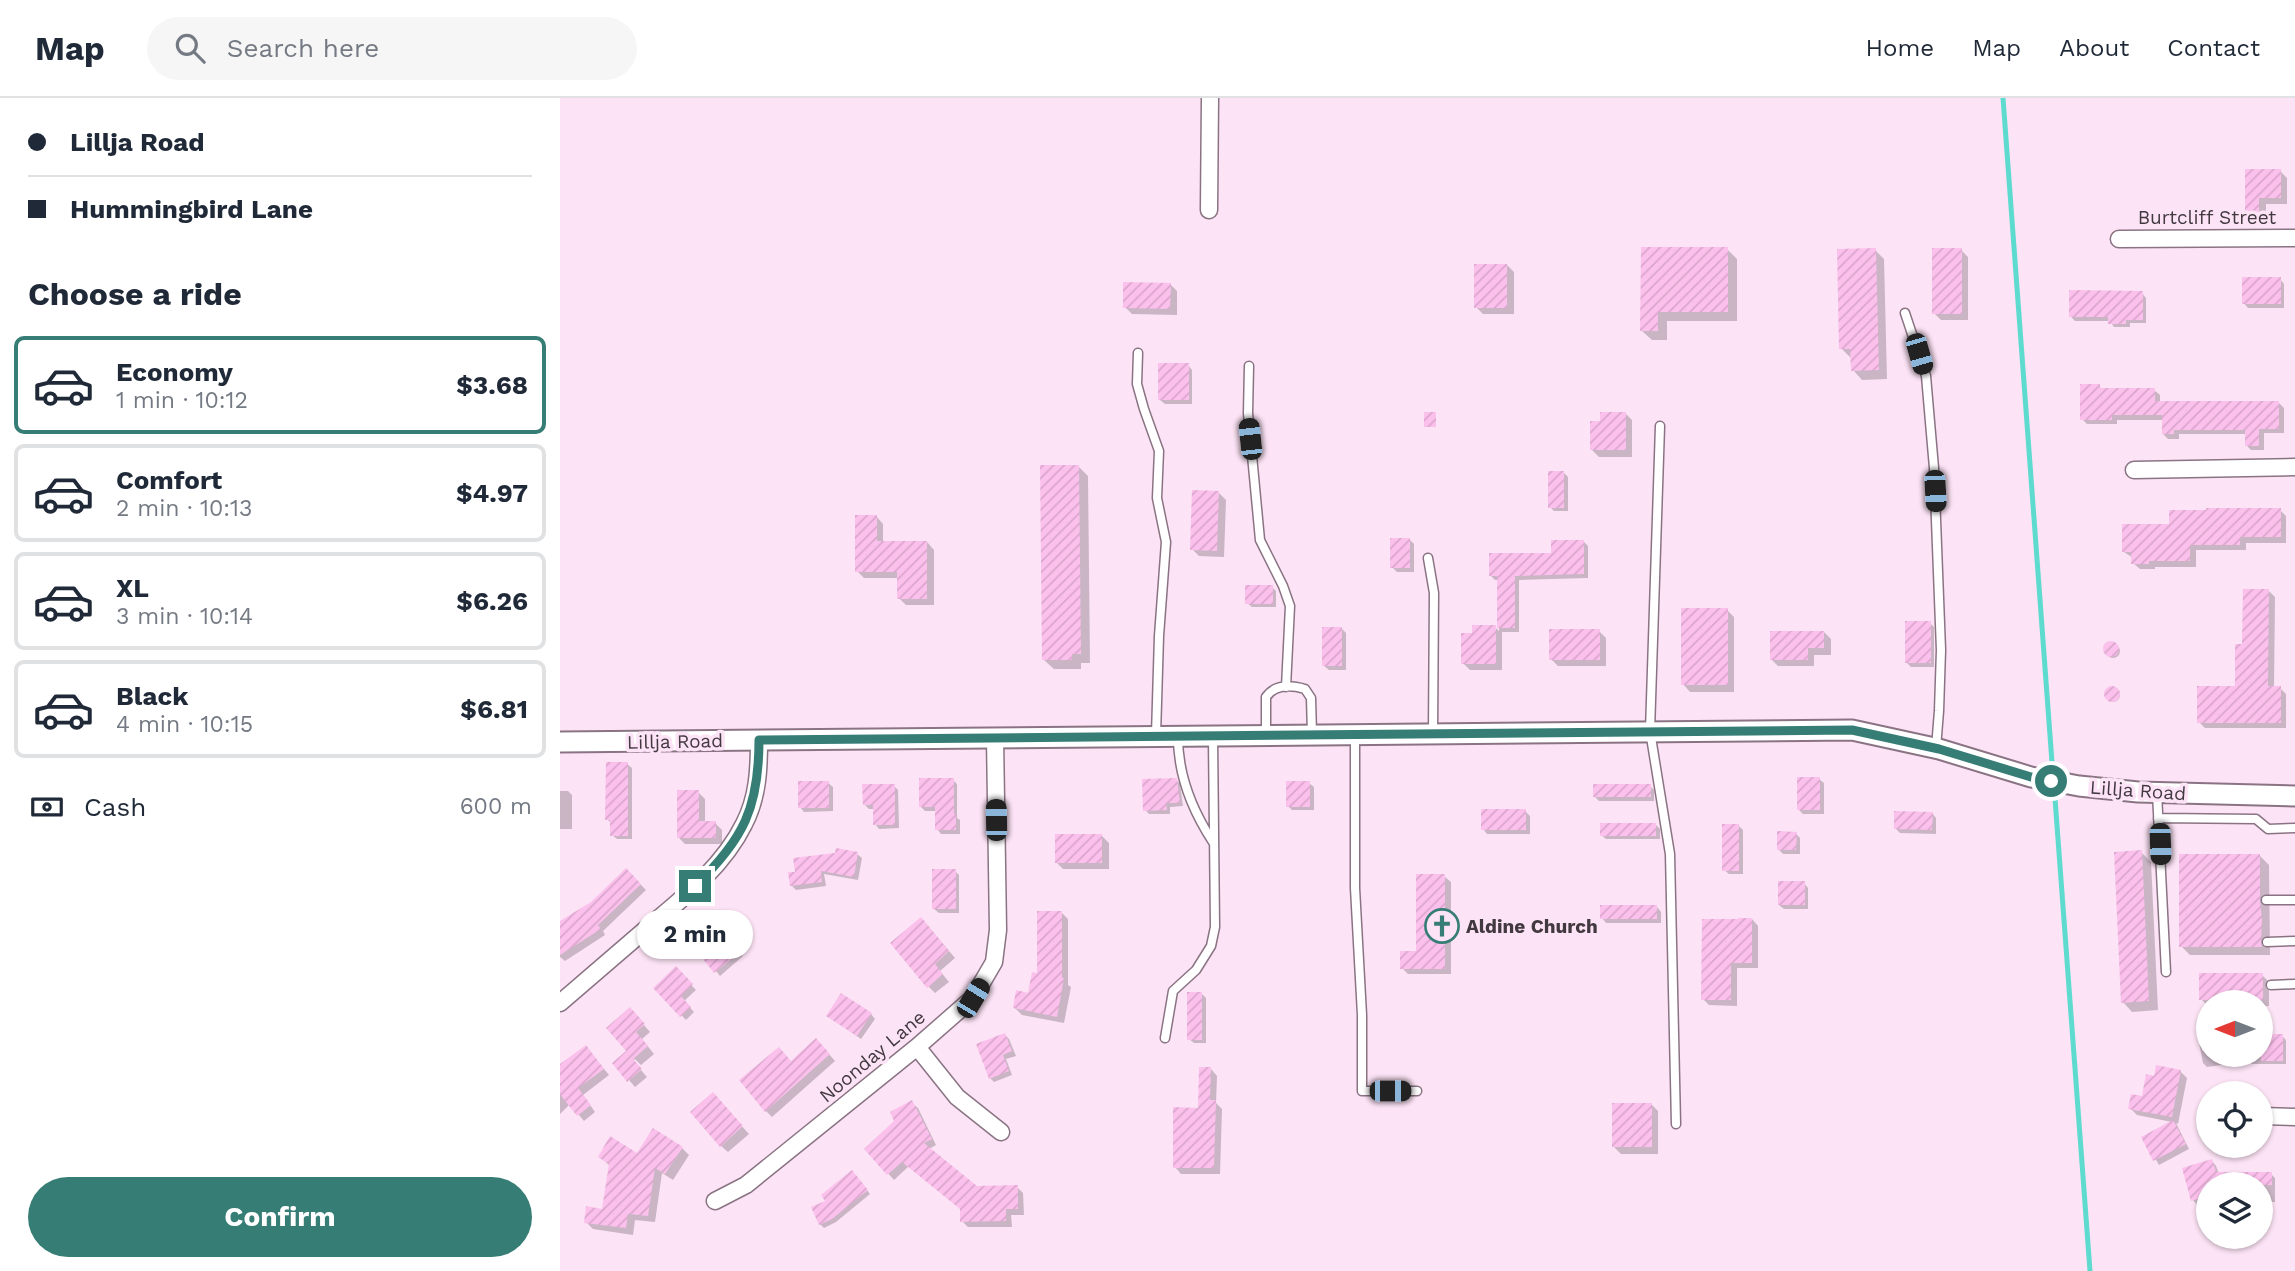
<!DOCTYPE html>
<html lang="en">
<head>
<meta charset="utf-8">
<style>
  :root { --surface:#fff; --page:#f6f6f7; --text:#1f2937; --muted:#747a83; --line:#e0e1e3; --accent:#367d76 }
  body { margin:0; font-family:"Work Sans",sans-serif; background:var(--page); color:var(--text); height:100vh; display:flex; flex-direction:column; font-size:26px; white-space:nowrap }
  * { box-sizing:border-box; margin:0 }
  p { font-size:23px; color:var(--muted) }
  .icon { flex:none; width:38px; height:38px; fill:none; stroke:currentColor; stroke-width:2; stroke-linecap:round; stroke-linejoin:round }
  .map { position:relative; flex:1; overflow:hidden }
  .drawer { display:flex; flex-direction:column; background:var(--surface); width:560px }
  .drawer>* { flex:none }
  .top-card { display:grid; align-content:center; height:154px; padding:0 28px; background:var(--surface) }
  .needle { width:46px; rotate:270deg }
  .fabs { position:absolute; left:1636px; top:892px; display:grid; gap:14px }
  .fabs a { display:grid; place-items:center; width:77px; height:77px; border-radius:50%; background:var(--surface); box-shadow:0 2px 5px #0004; font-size:35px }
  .end { position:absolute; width:32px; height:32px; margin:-16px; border:9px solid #367d76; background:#fff; box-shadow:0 0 0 4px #fff }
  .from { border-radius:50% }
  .bubble { position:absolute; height:49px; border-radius:24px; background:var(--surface); box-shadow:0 2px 5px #0004; font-size:23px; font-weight:700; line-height:49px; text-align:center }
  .car { position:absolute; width:21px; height:42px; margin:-21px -10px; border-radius:9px; box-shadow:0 0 5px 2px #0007; background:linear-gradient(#222 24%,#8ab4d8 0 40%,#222 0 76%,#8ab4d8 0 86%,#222 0) }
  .top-card b { display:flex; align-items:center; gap:24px; height:66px; font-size:26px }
  .top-card b+b { border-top:2px solid var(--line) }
  .top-card i { width:18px; height:18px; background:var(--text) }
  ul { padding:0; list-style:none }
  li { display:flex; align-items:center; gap:21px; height:98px; margin:0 14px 10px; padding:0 14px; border:4px solid var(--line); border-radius:10px }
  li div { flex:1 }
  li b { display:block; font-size:26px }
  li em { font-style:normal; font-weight:700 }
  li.current { border-color:var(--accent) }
  li>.icon { width:63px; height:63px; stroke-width:1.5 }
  h2 { padding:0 28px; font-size:32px; line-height:84px }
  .pay { display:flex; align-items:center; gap:18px; height:77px; padding:0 28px; font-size:26px }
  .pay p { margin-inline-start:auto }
  .cta { display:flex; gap:14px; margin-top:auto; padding:14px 28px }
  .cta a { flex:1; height:80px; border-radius:42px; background:var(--accent); color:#fff; font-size:28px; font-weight:700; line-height:80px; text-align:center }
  header { display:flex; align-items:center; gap:42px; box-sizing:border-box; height:98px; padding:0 35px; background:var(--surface); border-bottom:2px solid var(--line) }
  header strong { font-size:33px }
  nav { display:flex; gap:38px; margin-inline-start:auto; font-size:24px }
  .search { width:490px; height:63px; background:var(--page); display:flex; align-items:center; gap:18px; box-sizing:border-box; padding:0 24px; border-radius:38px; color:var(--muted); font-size:26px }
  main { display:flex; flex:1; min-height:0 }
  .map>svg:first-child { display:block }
</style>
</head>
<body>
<header>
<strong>Map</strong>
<div class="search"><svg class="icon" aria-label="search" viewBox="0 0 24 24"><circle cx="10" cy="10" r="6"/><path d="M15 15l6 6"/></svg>Search here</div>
<nav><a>Home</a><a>Map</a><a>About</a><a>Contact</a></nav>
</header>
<main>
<section class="drawer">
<div class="top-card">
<b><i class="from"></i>Lillja Road</b>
<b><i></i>Hummingbird Lane</b>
</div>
<h2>Choose a ride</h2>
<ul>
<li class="current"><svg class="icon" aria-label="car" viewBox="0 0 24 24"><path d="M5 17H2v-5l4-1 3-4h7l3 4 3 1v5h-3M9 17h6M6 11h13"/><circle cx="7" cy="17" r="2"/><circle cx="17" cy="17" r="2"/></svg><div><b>Economy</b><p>1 min · 10:12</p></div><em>$3.68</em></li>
<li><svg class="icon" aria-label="car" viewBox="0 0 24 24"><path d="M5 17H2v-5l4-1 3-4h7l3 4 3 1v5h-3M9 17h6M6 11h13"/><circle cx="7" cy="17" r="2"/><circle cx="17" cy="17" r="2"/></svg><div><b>Comfort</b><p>2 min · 10:13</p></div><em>$4.97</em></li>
<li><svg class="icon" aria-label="car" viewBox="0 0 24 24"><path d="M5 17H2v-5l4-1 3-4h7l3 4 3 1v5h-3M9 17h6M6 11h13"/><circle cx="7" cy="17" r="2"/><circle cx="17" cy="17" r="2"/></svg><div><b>XL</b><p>3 min · 10:14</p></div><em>$6.26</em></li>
<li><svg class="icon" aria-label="car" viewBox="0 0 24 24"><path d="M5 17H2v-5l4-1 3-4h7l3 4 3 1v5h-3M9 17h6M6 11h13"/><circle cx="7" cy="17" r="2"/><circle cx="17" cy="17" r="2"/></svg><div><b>Black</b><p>4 min · 10:15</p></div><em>$6.81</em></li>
</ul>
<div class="pay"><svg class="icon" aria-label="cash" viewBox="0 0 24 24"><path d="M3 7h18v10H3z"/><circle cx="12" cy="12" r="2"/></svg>Cash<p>600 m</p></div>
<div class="cta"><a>Confirm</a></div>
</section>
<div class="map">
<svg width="1735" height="1173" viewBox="0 0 1735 1173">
  <defs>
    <pattern id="building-hatch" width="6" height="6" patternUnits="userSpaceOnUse" patternTransform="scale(1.75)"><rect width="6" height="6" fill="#fcc0ed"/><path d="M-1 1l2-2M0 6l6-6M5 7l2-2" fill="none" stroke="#d9a6cc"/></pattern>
  </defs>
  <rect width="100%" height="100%" fill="#fce3f5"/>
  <path fill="#0003" d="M1687 73H1720L1727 80V106H1706V126H1694L1687 119Z
    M1082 151H1167L1177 161V223H1107V242H1092L1082 233Z
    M1315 152 1324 161 1327 281 1302 282 1293 272 1291 260 1281 250Z
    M1401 152 1408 159V222H1381L1374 215Z
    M947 167 954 174V216H923L916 209Z
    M1720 181 1724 186V210H1688L1684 205Z
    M610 186 617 193V217L572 216 565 209Z
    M1582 195 1586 200V225H1570V229H1554L1550 223H1515L1511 219Z
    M628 267 632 272V306H605L600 302Z
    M1539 288 1542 291 1594 292 1600 297V305H1719L1724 310V335H1704V352H1691L1686 347V336H1619V341H1608L1603 336 1604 322H1557V326H1527L1522 321Z
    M1065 315 1072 322V359H1039L1032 352 1042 324Z
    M518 368 528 378 530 565H521V571H494L484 562Z
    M1003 374 1008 379V413H994L990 409Z
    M659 395 666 402 664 459 639 458 632 451Z
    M1720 412 1726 418V445H1686V452H1636V469H1595V471H1580L1573 465V460L1564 454 1611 427Z
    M316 418 323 426V444H367L374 452V507H346L339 500V480H304L297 473Z
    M850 442 854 446V474H837L832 469Z
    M1024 444 1028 448V480L959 482V534H942V572H910L903 565 914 536 935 529 939 533V482H935L931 478 993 457Z
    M712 489 716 493V509H692L687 505Z
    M1709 493 1715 499 1714 590H1720L1726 596V630H1645L1639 624 1676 590 1684 548Z
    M1167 512 1174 519V594H1130L1123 586Z
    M1370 525 1374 529V569H1351L1346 564Z
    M782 531 786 535V572H769L764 568Z
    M1039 533 1046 540V568H998L991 561Z
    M1264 534 1271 541V557H1254V568H1218L1211 561Z
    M1546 553a7 7 0 1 1 14 0a7 7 0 1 1-14 0Z
    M1546 597a7 7 0 1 1 14 0a7 7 0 1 1-14 0Z
    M67 666 72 670V741H57L52 737 51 725 47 721Z
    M1259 681 1264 685V716H1243L1238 711Z
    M393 682 397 686V720L400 722V736H381L377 731V713H365L361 709Z
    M616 682 620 686 623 708 610 709V716H589L585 712Z
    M268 685 273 689V713L244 714 240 709Z
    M749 685 754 689V712H732L728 708Z
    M334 688 338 692 339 730 319 731 315 726 314 711H309L304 706Z
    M1090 688 1094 692V703H1039L1035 699Z
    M0 693H8L12 697V731H0Z
    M138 694 145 701V725H155L162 732V746H125L118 739Z
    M965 713 970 718V736H927L923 731Z
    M1372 715 1376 720V736L1340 735 1336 731Z
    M1096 727 1100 731V741H1046L1041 737Z
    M1179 728 1183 732V776H1169L1164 772Z
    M1236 736 1240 740V756H1223L1219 752Z
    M542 738 549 745V771H503L496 764Z
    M1581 754 1591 764 1598 912 1572 914 1563 904Z
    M297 756 302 760 298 782 264 776 266 788 236 792 232 788 230 776Z
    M1700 758 1709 767 1710 857H1630L1621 848Z
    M66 772 86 792 43 833 45 837 5 863 0 859V825L32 805Z
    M395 773 399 777V815H379L374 811Z
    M884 778 891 784V876H848L842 870 858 854Z
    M1244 785 1248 790V811H1224L1219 807Z
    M1097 809 1101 814V825H1046L1042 820Z
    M501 814 508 821V887L511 889 504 925 462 917 455 910 469 897Z
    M1192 821 1198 828V870H1177V908L1149 907 1143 901Z
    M368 828 395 860 380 873 389 884 375 895 368 888Z
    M166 837 183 858 160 878 156 873Z
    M116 871 136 892 124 903 134 914 126 922 95 890Z
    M1702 877 1709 884V908H1701V905H1648V908L1641 901Z
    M641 895 646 900V945H634L629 941Z
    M311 916 315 921 301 941 268 918Z
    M77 919 90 934 82 941 94 956 81 967 75 961 73 963 87 979 75 989 69 982 72 962 74 960 49 930Z
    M1648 932V957H1701V938H1722L1726 942V966H1692L1689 963 1647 969 1643 965 1637 934Z
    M445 937 449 941 456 958 446 961 452 977 434 984 430 980Z
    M262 948 275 963 212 1019 206 1013 231 965Z
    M26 949 49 977 23 997 35 1014 24 1023 10 1006 0 1016V968Z
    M651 971 657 978 656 1005 662 1011 660 1076H621L615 1069 640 1012Z
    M1620 973 1627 980 1618 1026 1616 1025 1629 1051 1599 1067 1583 1040 1612 1024 1577 1017 1570 1010 1583 1000 1595 980Z
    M159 1003 189 1036 168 1054 161 1048Z
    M352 1005 358 1010 376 1047 369 1051 416 1089H457L463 1095 464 1117H451L452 1129H408L402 1123V1111L349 1068 334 1082 308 1053Z
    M1091 1006 1098 1013V1056H1061L1054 1049Z
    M122 1050 129 1057 113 1082 102 1075 95 1124 75 1122 73 1137 33 1131 26 1124 44 1113 50 1068 40 1059 78 1057Z
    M1652 1063 1656 1068 1659 1076H1711L1715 1080V1104H1701V1087H1648V1103L1637 1107 1633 1102Z
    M296 1078 310 1096 276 1124 264 1130 260 1126Z"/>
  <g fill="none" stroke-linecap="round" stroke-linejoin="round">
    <path stroke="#5edbcf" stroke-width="5" d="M1443 0 1493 678
      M1494 687 1530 1173"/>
  </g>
  <path fill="url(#building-hatch)" d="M1685 71H1721V100H1699V119H1685Z
    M1081 149H1168V214H1098V233H1080Z
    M1316 150 1319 272 1291 273 1290 251H1279L1277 151Z
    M1372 150H1402V216H1372Z
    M914 166H947V210H914Z
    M1682 179H1721V206H1682Z
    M563 184 611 185 610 211 563 210Z
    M1509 192 1583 193V222H1566V226H1548V219H1509Z
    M598 265H629V302H598Z
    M1520 286H1540V290H1595V303H1719V331H1699V348H1685V332H1614V336H1602V317H1552V322H1520Z
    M864 314H876V329H864Z
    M1040 314H1066V352H1030V323H1040Z
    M480 367H519L521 556H512V562H482Z
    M988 373H1004V410H988Z
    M632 392 659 393 657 453 630 452Z
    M1646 410H1721V439H1680V447H1630V463H1589V466H1571V454H1562V426H1609V412H1646Z
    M295 417H317V443H367V501H337V474H295Z
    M830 440H850V470H830Z
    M991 442H1024V476L955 478V530H937V478H929V455H991Z
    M685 487H713V506H685Z
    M1683 491H1709L1708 588H1721V625H1637V588H1675V546H1682Z
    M1121 510H1168V587H1121Z
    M1345 523H1371V565H1345Z
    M912 527H936V566H901V535H912Z
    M762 529H782V568H762Z
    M989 531H1040V562H989Z
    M1210 533H1264V550H1248V562H1210Z
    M1543 551a8 8 0 1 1 16 0a8 8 0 1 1-16 0Z
    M1544 596a8 8 0 1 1 16 0a8 8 0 1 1-16 0Z
    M46 664H68V738H50V722H45Z
    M1237 679H1260V712H1237Z
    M359 680H394V716H396V732H375V709H359Z
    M617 680 620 705H606L607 712 583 713 582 681Z
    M238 683H269V710H238Z
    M726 683H750V709H726Z
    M302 686H335V727H313V707H303Z
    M1033 686H1091V699H1033Z
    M117 692H139V723H156V740H117Z
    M921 711H966V732H921Z
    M1334 713 1373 714 1372 732 1334 731Z
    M1040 725H1096V738H1040Z
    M1162 726H1179V773H1162Z
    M1217 733 1237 734 1236 752H1217Z
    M495 736H542V765H495Z
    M276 750 298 754 294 779 261 773 262 784 230 788 228 774H235L233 760 275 755Z
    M1582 752 1589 903 1561 905 1554 754Z
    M1619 756H1700V803L1702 821 1701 844 1702 849H1619Z
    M66 770 81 786 38 827 41 831 0 857V823L31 804Z
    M372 771H396V811H372Z
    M856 776H885V871H840V853H856Z
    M1218 783H1245V807H1218Z
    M1040 807H1097V821H1040Z
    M477 813H502V880H504L497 919 453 910 456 892 468 895 472 874 477 875Z
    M361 819 389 853 375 866 383 876 367 890 330 845Z
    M1178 820H1192V865H1171V902H1141L1142 821H1178Z
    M162 830 181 853 154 875 136 852Z
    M116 868 133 886 121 898 131 909 120 919 93 890Z
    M1639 875H1703V902H1639Z
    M627 894H642V942H627Z
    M281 895 312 915 297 938 266 918Z
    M70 909 85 926 76 934 88 948 73 961 46 930Z
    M445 935 452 953 443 957 449 973 429 981 416 946Z
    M1701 936H1723V963H1701Z
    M256 940 270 956 205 1014 179 982 219 949 231 963Z
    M26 947 44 971 18 990 31 1007 17 1018 0 996V966Z
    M66 953 82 971 67 984 52 965Z
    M1596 967 1621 972 1612 1019 1568 1011 1571 996 1582 998 1586 976 1594 978Z
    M639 969H651L650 1002H656L654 1070H613V1009L638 1010Z
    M153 994 183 1028 160 1049 130 1014Z
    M352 1002 372 1041 364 1045 417 1088 458 1087V1111H446V1123L400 1124V1111L342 1064 327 1077 304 1051 334 1023 330 1014Z
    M1052 1005H1092V1049H1052Z
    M1613 1022 1626 1046 1593 1063 1581 1039Z
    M93 1030 123 1049 105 1076 95 1070 88 1118 68 1116 66 1130 24 1125 26 1108 42 1111 49 1066 38 1059 50 1038 77 1055Z
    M1652 1061 1656 1074H1712V1087H1648V1098L1631 1103 1622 1070Z
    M292 1072 308 1092 272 1121 259 1127 251 1109 265 1103 261 1097Z"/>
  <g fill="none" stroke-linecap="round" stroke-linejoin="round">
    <g stroke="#8a7484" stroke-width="11">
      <path id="service" d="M1345 215 1366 278 1374 370 1381 552 1379 613 1376 650
        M578 255 577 286 584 311 599 353 597 400 606 444 599 538 596 637
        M689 268 688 315 700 442 723 488 730 508 726 589
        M1100 328 1090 633 1110 756 1116 1026
        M868 460 874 495 873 635
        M706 637V599C715 586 731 587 745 591L751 600 752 636
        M618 639C618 678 632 712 653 744
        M795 639V790L802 917V993H857
        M1597 695 1606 874
        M1598 720 1696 721 1708 731 1735 730
        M1706 802H1735
        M1707 844 1735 843
        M1711 887 1735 886
        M605 940 613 893 636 872 651 848 655 829 653 640"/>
    </g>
    <g stroke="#8a7484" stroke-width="19">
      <path id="minor" d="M649 112 650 0
        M1559 141 1735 140
        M1574 372 1735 369
        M0 905C29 880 57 856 86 831 122 801 163 769 184 726 198 699 199 671 199 642
        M357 949 397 999 441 1034
        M1701 1018 1735 1019
        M155 1103 186 1087 357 949 413 900 434 864 438 832 435 639"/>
    </g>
    <g stroke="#8a7484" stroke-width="23">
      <path id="tertiary" d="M0 644 1292 632 1379 651 1471 679 1519 688 1578 694 1735 698"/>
    </g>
    <use href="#service" stroke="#fff" stroke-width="8"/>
    <use href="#minor" stroke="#fff" stroke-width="16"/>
    <use href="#tertiary" stroke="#fff" stroke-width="19"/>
  </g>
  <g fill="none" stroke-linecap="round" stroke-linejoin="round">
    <path stroke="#367d76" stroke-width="9" d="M135 788C184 741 199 709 199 642L1292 632 1379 651 1471 679 1491 683"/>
  </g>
  <defs>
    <g id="church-ring" transform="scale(1.75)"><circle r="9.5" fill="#fce3f5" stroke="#367d76" stroke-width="1.5"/><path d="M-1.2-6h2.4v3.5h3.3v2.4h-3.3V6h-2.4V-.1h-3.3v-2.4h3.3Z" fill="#367d76"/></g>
  </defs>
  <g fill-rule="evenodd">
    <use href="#church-ring" x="882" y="828"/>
  </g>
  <g text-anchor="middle" stroke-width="7" stroke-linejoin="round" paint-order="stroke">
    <g font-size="19" fill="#423940" stroke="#fce3f5">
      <text x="1647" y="126">Burtcliff Street</text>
      <text transform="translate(115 643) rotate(-1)" y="7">Lillja Road</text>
      <text transform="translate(1578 692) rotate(4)" y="7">Lillja Road</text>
      <text transform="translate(312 958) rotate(-40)" y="7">Noonday Lane</text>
    </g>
    <g font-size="19" font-weight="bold" fill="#423940" stroke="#fce3f5" text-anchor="start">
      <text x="906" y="835">Aldine Church</text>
    </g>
  </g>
</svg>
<div class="fabs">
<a><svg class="needle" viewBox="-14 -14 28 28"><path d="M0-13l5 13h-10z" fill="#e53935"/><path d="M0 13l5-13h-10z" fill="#747a83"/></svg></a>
<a><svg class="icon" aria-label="locate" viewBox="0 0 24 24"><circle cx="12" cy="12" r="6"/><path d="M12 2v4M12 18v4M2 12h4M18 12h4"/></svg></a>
<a><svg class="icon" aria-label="layers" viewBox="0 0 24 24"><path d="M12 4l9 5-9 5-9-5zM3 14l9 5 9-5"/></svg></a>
</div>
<i class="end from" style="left:1491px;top:683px"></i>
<i class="end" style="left:135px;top:788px"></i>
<div class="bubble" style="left:77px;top:812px;width:116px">2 min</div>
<i class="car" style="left:1359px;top:256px;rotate:164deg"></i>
<i class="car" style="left:690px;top:341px;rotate:354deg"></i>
<i class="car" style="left:1375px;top:393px;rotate:177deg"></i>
<i class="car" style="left:436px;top:722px;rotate:359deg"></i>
<i class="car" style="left:1600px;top:746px;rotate:178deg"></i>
<i class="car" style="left:413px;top:900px;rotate:31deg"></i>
<i class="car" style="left:830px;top:993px;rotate:90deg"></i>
</div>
</main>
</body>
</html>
